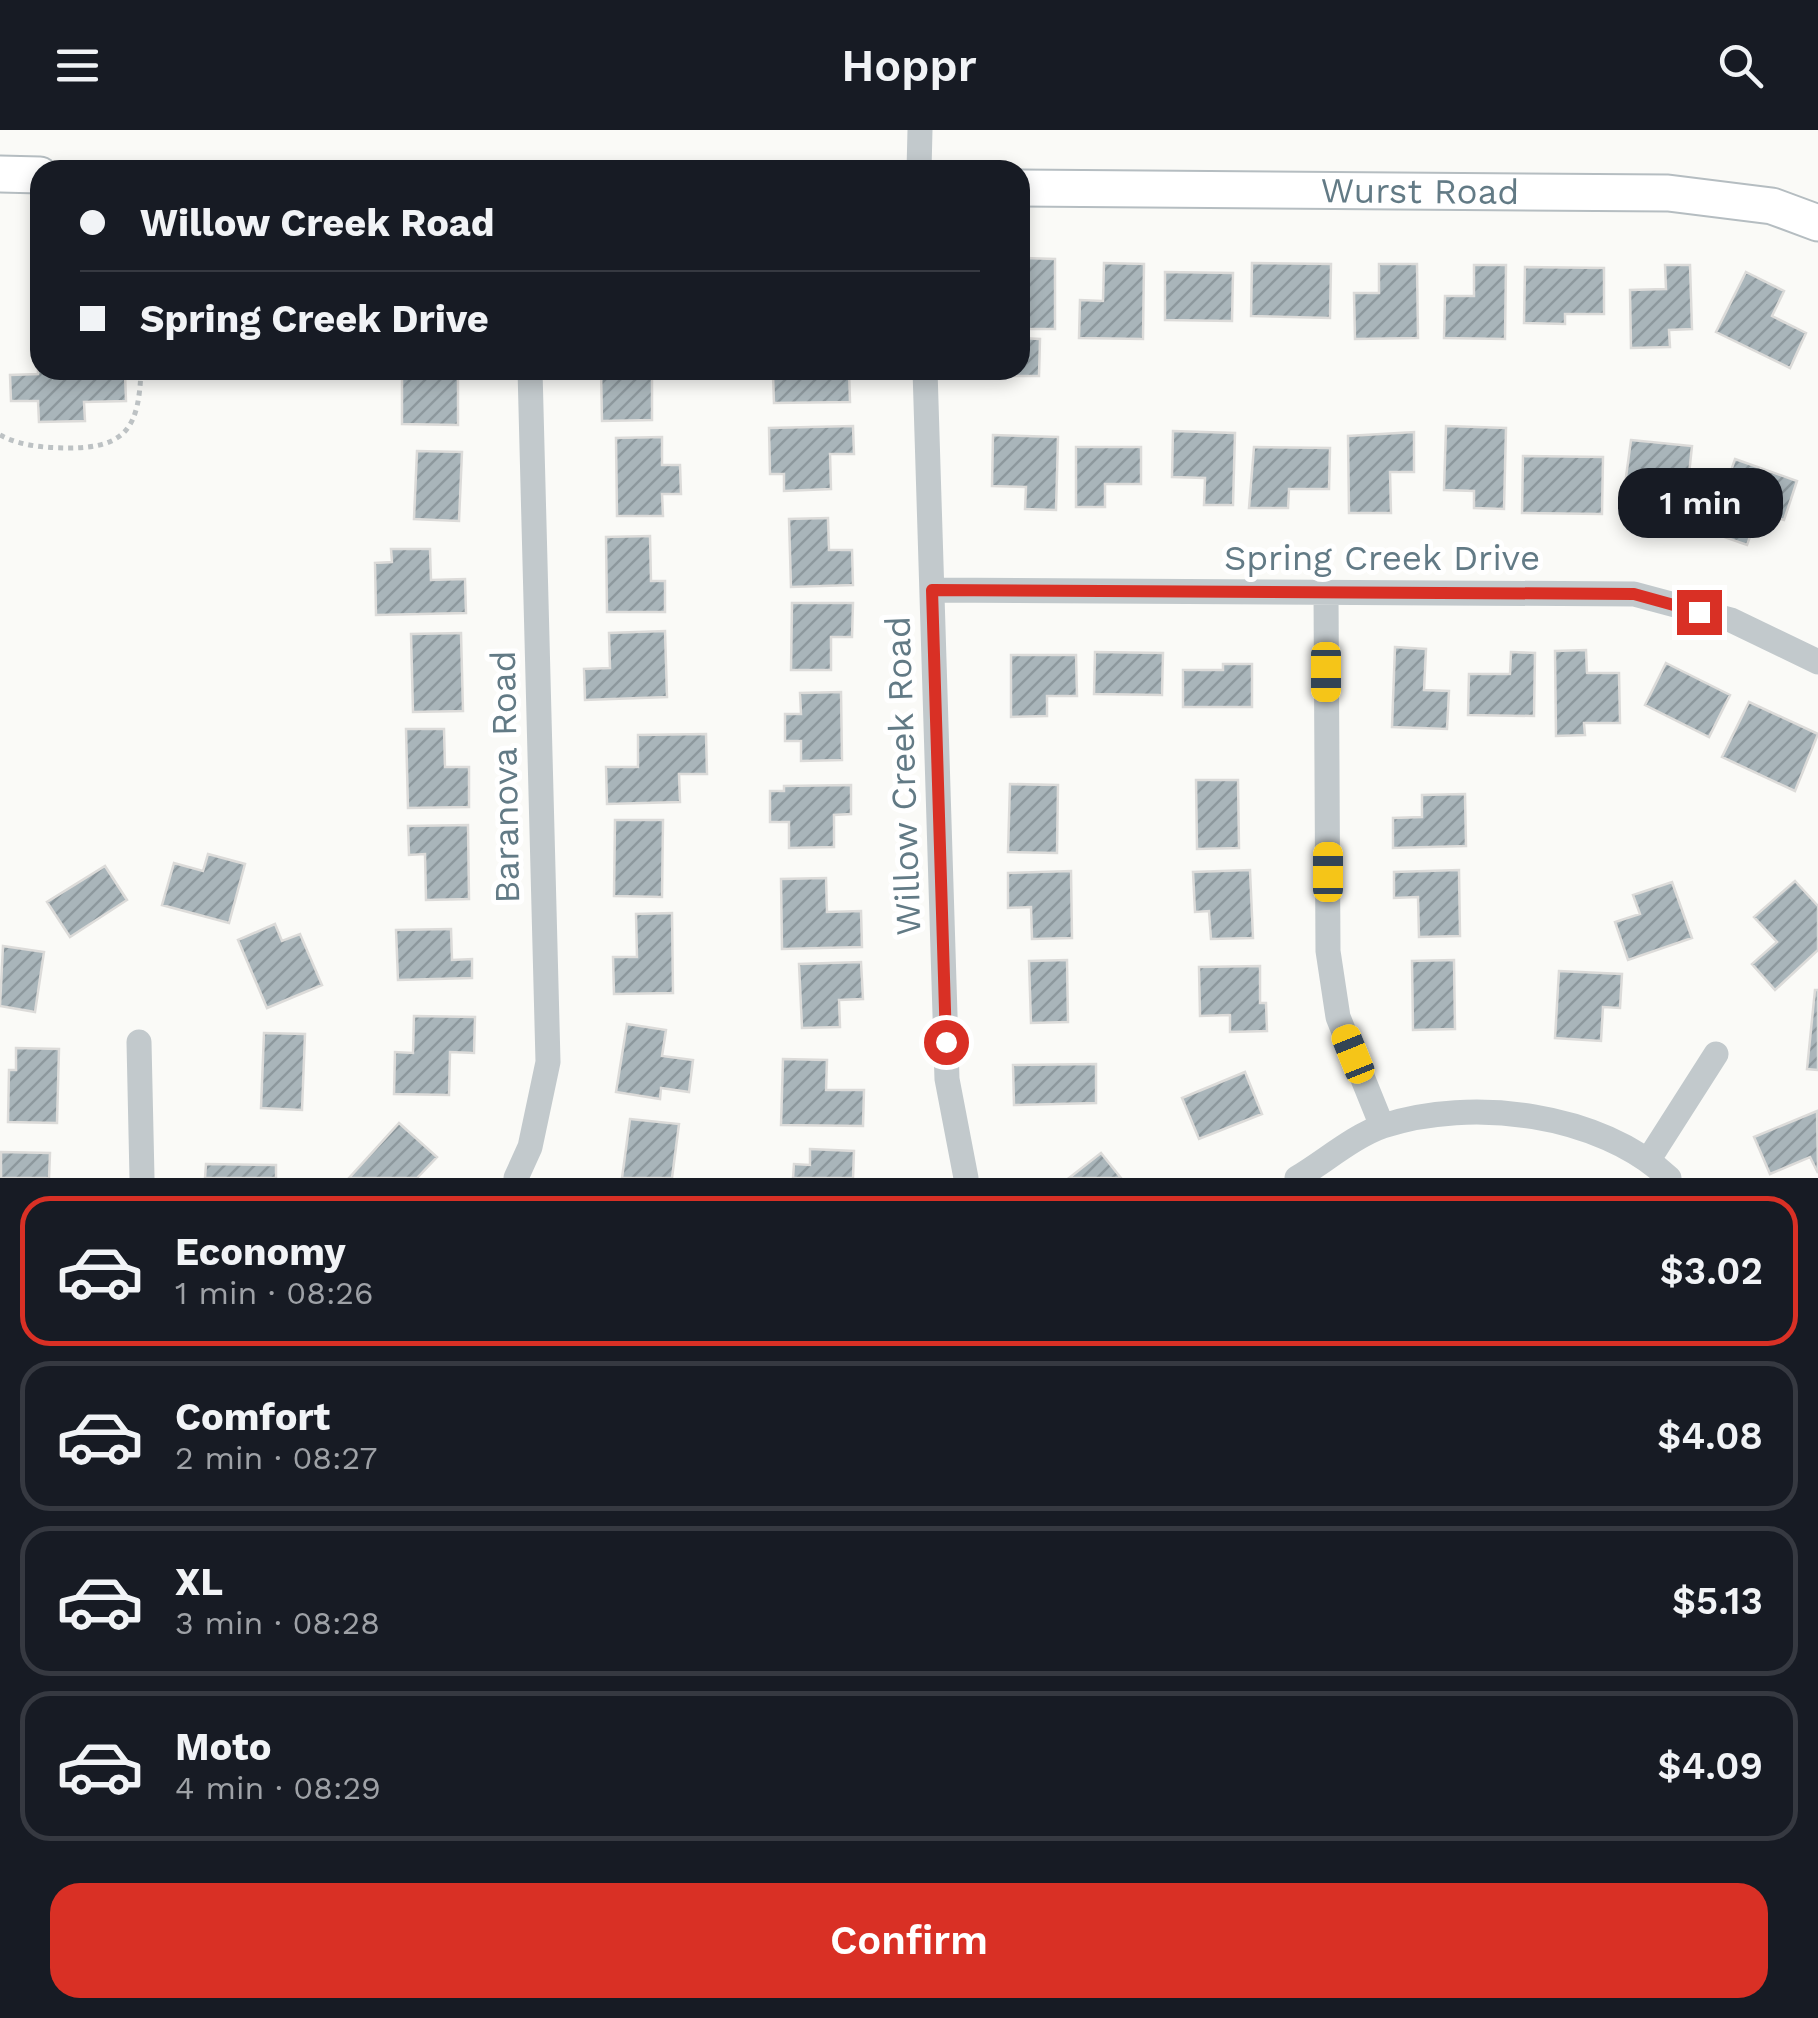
<!DOCTYPE html>
<html lang="en">
<head>
<meta charset="utf-8">
<style>
  :root { --surface:#171b24; --page:#20242c; --text:#f1f3f6; --muted:#9ea1a6; --line:#363941; --accent:#d93025 }
  body { margin:0; font-family:"Work Sans",sans-serif; background:var(--page); color:var(--text); height:100vh; display:flex; flex-direction:column; font-size:38px; white-space:nowrap }
  * { box-sizing:border-box; margin:0 }
  p { font-size:32px; color:var(--muted) }
  .icon { flex:none; width:55px; height:55px; fill:none; stroke:currentColor; stroke-width:2; stroke-linecap:round; stroke-linejoin:round }
  .map { position:relative; height:1048px; overflow:hidden }
  .panel { display:flex; flex-direction:column; background:var(--surface); flex:1 }
  .panel>* { flex:none }
  .top-card { position:absolute; left:30px; top:30px; width:1000px; height:220px; border-radius:30px; box-shadow:0 5px 15px #0003; display:grid; align-content:center; height:220px; padding:0 50px; background:var(--surface) }
  .end { position:absolute; width:45px; height:45px; margin:-22px; border:12px solid #d93025; background:#fff; box-shadow:0 0 0 5px #fff }
  .from { border-radius:50% }
  .bubble { position:absolute; height:70px; border-radius:30px; background:var(--surface); box-shadow:0 5px 15px #0003; font-size:32px; font-weight:600; line-height:70px; text-align:center }
  .car { position:absolute; width:30px; height:60px; margin:-30px -15px; border-radius:12px; box-shadow:0 0 8px 2px #0007; background:linear-gradient(#f5c518 24%,#345 0 40%,#f5c518 0 76%,#345 0 86%,#f5c518 0) }
  .top-card b { display:flex; align-items:center; gap:35px; height:95px; font-size:38px }
  .top-card b+b { border-top:2px solid var(--line) }
  .top-card i { width:25px; height:25px; background:var(--text) }
  ul { padding:18px 0 0; list-style:none }
  li { display:flex; align-items:center; gap:30px; height:150px; margin:0 20px 15px; padding:0 30px; border:5px solid var(--line); border-radius:30px }
  li div { flex:1 }
  li b { display:block; font-size:38px }
  li em { font-style:normal; font-weight:600 }
  li.selected { border-color:var(--accent) }
  li>.icon { width:90px; height:90px; stroke-width:1.5 }
  .cta { display:flex; gap:20px; margin-top:auto; padding:20px 50px }
  .cta a { flex:1; height:115px; border-radius:30px; background:var(--accent); color:#fff; font-size:40px; font-weight:600; line-height:115px; text-align:center }
  header { display:flex; justify-content:space-between; align-items:center; height:130px; padding:0 50px; background:var(--surface); font-size:45px; font-weight:600 }
  .map>svg:first-child { display:block }
</style>
</head>
<body>
<header><svg class="icon" aria-label="menu" viewBox="0 0 24 24"><path d="M4 6h16M4 12h16M4 18h16"/></svg>Hoppr<svg class="icon" aria-label="search" viewBox="0 0 24 24"><circle cx="10" cy="10" r="6"/><path d="M15 15l6 6"/></svg></header>
<div class="map">
<svg width="1818" height="1048" viewBox="0 0 1818 1048">
  <defs>
    <pattern id="building-hatch" width="6" height="6" patternUnits="userSpaceOnUse" patternTransform="scale(2.5)"><rect width="6" height="6" fill="#a9b5ba"/><path d="M-1 1l2-2M0 6l6-6M5 7l2-2" fill="none" stroke="#8d989d"/></pattern>
  </defs>
  <rect width="100%" height="100%" fill="#fafaf7"/>
  <path fill="url(#building-hatch)" stroke="#dcdbd9" stroke-width="2.5" d="M1024 128 1055 129V199H1020Z
    M1104 133 1144 134 1143 209 1079 208 1080 170 1103 171Z
    M1252 133 1331 134 1330 188 1251 186Z
    M1379 134H1417L1418 208 1355 209 1354 163H1379Z
    M1474 135H1506L1505 209 1444 208 1445 166H1474Z
    M1665 135H1690L1692 199 1669 200 1670 217 1631 218 1630 160 1666 159Z
    M1525 137 1604 138V184H1565V194L1524 193Z
    M1165 142 1233 143 1232 191 1165 190Z
    M1746 142 1784 161 1772 186 1806 203 1790 238 1716 202Z
    M36 156H40V240L125 243 126 271 84 272 85 291 39 292 38 271H11L10 245 38 244Z
    M1020 208 1040 209 1039 246H1003V240H1020Z
    M416 240H458V295L402 294V243Z
    M601 240H652V290L602 291Z
    M756 240H849L850 272 774 273 773 245H756Z
    M853 296 854 324H830L831 359 784 361V344H770L769 298Z
    M1446 296 1506 298 1504 379 1474 378V361L1444 360Z
    M1173 301 1235 303 1233 375H1204L1205 348 1172 347Z
    M1414 302V342H1390L1391 383H1349L1348 306Z
    M993 305 1058 307 1056 380 1025 379 1026 357 992 356Z
    M662 307V335H680L681 364H662L663 386H617L616 308Z
    M1631 310 1692 316 1687 363 1656 359 1651 388 1621 384Z
    M1076 317H1141V354H1105V377H1076Z
    M1254 317 1330 318 1329 359H1289L1288 378H1249Z
    M417 321 462 322 459 391 414 389Z
    M1523 326 1603 327 1602 384 1522 383Z
    M1735 329 1797 351 1784 390 1759 382 1747 415 1710 402Z
    M828 388 829 420H852L853 455 791 457 789 389Z
    M650 406 651 451H665V482H607L606 407Z
    M391 419H430L431 450 465 449 466 483 376 485 375 433 392 432Z
    M792 473H853L852 507H831V540H791Z
    M665 501 667 567 585 570 584 539 610 538 609 503Z
    M461 503 463 581 413 582 411 504Z
    M1395 517 1426 519 1424 560 1449 561 1447 599 1392 597Z
    M1586 520 1587 543H1619L1620 593H1584L1585 605 1556 606 1555 521Z
    M1095 522 1163 523 1162 565 1094 564Z
    M1511 522 1535 523 1534 586 1468 585 1469 544H1510Z
    M1011 525H1076L1077 566H1047V586L1011 587Z
    M1666 533 1730 565 1709 607 1645 575Z
    M1223 534H1252V577H1183V540H1223Z
    M841 562 842 630 801 631V611H785V584H801L800 563Z
    M1749 572 1818 604 1795 661 1722 627Z
    M406 599H444L445 637H469V677L408 678Z
    M706 604 707 644H679L680 672 607 674 606 637H638V605Z
    M1196 650H1238L1239 718 1197 719Z
    M1010 654 1058 655 1057 723 1008 722Z
    M851 655V684L834 685V717L789 718V692H770V661H784V656Z
    M1465 664 1466 716 1393 718V688L1422 687V665Z
    M615 690H663L662 767 614 766Z
    M468 695 469 769 426 770 425 724 409 725 408 696Z
    M208 724 245 734 229 793 162 775 174 733 203 741Z
    M105 736 127 770 70 807 47 772Z
    M1250 740 1253 808 1211 809 1209 781 1195 782 1193 742Z
    M1459 740 1460 806 1419 807 1418 767 1394 768V742Z
    M1071 741 1072 808 1032 809 1031 777 1008 778V743Z
    M826 748 827 782 861 781 862 817 782 819 781 749Z
    M1795 751 1818 776V820L1775 860 1752 834 1777 812 1754 787Z
    M1672 752 1692 808 1628 830 1615 792 1640 784 1633 765Z
    M672 783 673 863 614 864 613 827H637L636 784Z
    M275 794 282 811 300 804 322 855 267 878 238 810Z
    M451 799 452 830 472 829V848L398 850 396 800Z
    M3 816 44 822 35 882 0 876Z
    M1067 830 1068 892 1031 893 1029 831Z
    M1454 830 1455 899 1413 900 1412 831Z
    M861 832 863 869 839 870 840 897 802 898 799 834Z
    M1260 836V873H1266L1267 901 1230 902V885L1200 886 1199 837Z
    M1559 841 1622 844 1620 878 1603 877 1601 911 1555 908Z
    M1815 860H1818V940L1807 939Z
    M414 886 475 887 474 923 450 922 449 965 394 964 395 922 413 923Z
    M627 894 666 900 662 926 693 930 689 962 661 958 660 969 616 962Z
    M264 903 305 904 302 980 261 978Z
    M16 918 59 919 57 993 8 992 9 940H16Z
    M783 929 827 930 826 960H864L863 996 781 995Z
    M1096 934V973L1014 975 1013 935Z
    M1245 942 1262 984 1199 1009 1182 968Z
    M1817 981 1818 1043 1810 1027 1770 1044 1754 1007Z
    M630 989 679 994 672 1048H622Z
    M399 993 437 1027 417 1048H349Z
    M810 1019 854 1021 853 1048H793L794 1034 810 1035Z
    M1 1022 50 1023 49 1048H1Z
    M1101 1023 1121 1048H1069Z
    M206 1034 276 1035V1048H205Z"/>
  <g fill="none" stroke-linecap="round" stroke-linejoin="round">
    <g stroke="#b5bdc1" stroke-width="39">
      <g id="secondary">
        <path d="M0 44 40 45"/>
        <path id="s1" d="M1020 58 1668 63 1772 76 1818 93"/>
      </g>
    </g>
    <path stroke="#bdc2c4" stroke-width="5" stroke-dasharray="5 5" stroke-linecap="butt" d="M0 305C20 316 46 318 69 318 128 318 139 295 141 240"/>
    <path stroke="#c2c9cc" stroke-width="25" d="M919 40 920 0
      M925 240 947 949 966 1048
      M932 460 1634 464 1731 490 1818 532
      M1326 463 1328 821 1338 887 1382 996
      M139 912 142 1048
      M1649 1029 1716 924
      M516 1048 530 1017 548 932 530 240
      M1297 1048C1324 1032 1354 1006 1383 996 1472 967 1600 983 1669 1048"/>
    <use href="#secondary" stroke="#fff" stroke-width="35"/>
  </g>
  <g fill="none" stroke-linecap="round" stroke-linejoin="round">
    <path stroke="#d93025" stroke-width="12" d="M946 912 932 460 1634 464 1699 482"/>
  </g>
  <g text-anchor="middle" stroke-width="10" stroke-linejoin="round" paint-order="stroke">
    <g font-size="35" fill="#627a85" stroke="#fff">
      <text dy="12" stroke="none"><textPath href="#s1" startOffset="400">Wurst Road</textPath></text>
      <text x="1382" y="440">Spring Creek Drive</text>
      <text transform="translate(903 646) rotate(-92)" y="12">Willow Creek Road</text>
      <text transform="translate(505 647) rotate(-91)" y="12">Baranova Road</text>
    </g>
  </g>
</svg>
<i class="end from" style="left:946px;top:912px"></i>
<i class="end" style="left:1699px;top:482px"></i>
<div class="bubble" style="left:1618px;top:338px;width:165px">1 min</div>
<i class="car" style="left:1326px;top:542px;rotate:180deg"></i>
<i class="car" style="left:1328px;top:742px;rotate:0deg"></i>
<i class="car" style="left:1353px;top:924px;rotate:338deg"></i>
<div class="top-card">
<b><i class="from"></i>Willow Creek Road</b>
<b><i></i>Spring Creek Drive</b>
</div>
</div>
<section class="panel">
<ul>
<li class="selected"><svg class="icon" aria-label="car" viewBox="0 0 24 24"><path d="M5 17H2v-5l4-1 3-4h7l3 4 3 1v5h-3M9 17h6M6 11h13"/><circle cx="7" cy="17" r="2"/><circle cx="17" cy="17" r="2"/></svg><div><b>Economy</b><p>1 min · 08:26</p></div><em>$3.02</em></li>
<li><svg class="icon" aria-label="car" viewBox="0 0 24 24"><path d="M5 17H2v-5l4-1 3-4h7l3 4 3 1v5h-3M9 17h6M6 11h13"/><circle cx="7" cy="17" r="2"/><circle cx="17" cy="17" r="2"/></svg><div><b>Comfort</b><p>2 min · 08:27</p></div><em>$4.08</em></li>
<li><svg class="icon" aria-label="car" viewBox="0 0 24 24"><path d="M5 17H2v-5l4-1 3-4h7l3 4 3 1v5h-3M9 17h6M6 11h13"/><circle cx="7" cy="17" r="2"/><circle cx="17" cy="17" r="2"/></svg><div><b>XL</b><p>3 min · 08:28</p></div><em>$5.13</em></li>
<li><svg class="icon" aria-label="car" viewBox="0 0 24 24"><path d="M5 17H2v-5l4-1 3-4h7l3 4 3 1v5h-3M9 17h6M6 11h13"/><circle cx="7" cy="17" r="2"/><circle cx="17" cy="17" r="2"/></svg><div><b>Moto</b><p>4 min · 08:29</p></div><em>$4.09</em></li>
</ul>
<div class="cta"><a>Confirm</a></div>
</section>
</body>
</html>
